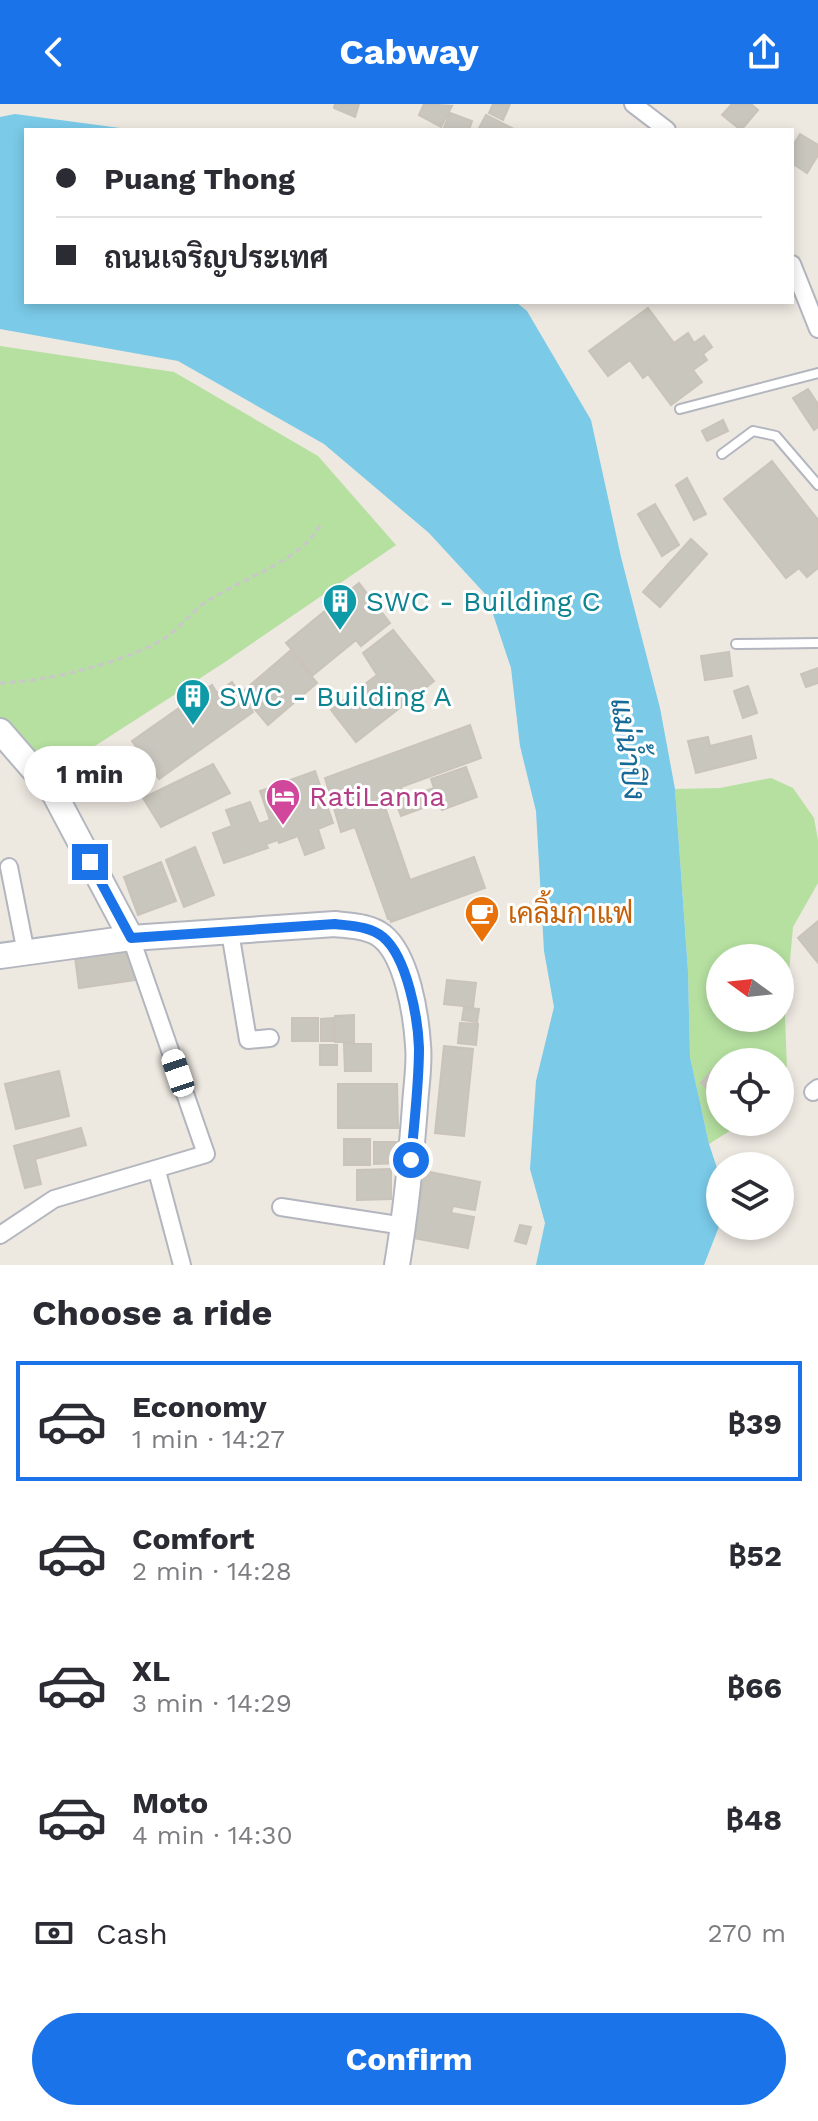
<!DOCTYPE html>
<html lang="en">
<head>
<meta charset="utf-8">
<style>
  :root { --surface:#fff; --page:#f2f2f3; --text:#2b2b33; --muted:#7c7c81; --line:#e1e1e2; --accent:#1a73e8 }
  body { margin:0; font-family:"Work Sans",Sarabun,sans-serif; background:var(--page); color:var(--text); height:100vh; display:flex; flex-direction:column; font-size:30px; white-space:nowrap }
  * { box-sizing:border-box; margin:0 }
  p { font-size:26px; color:var(--muted) }
  .icon { flex:none; width:44px; height:44px; fill:none; stroke:currentColor; stroke-width:2; stroke-linecap:round; stroke-linejoin:round }
  .map { position:relative; height:1161px; overflow:hidden }
  .sheet { display:flex; flex-direction:column; background:var(--surface); flex:1 }
  .sheet>* { flex:none }
  .hud { position:absolute; left:24px; top:24px; width:770px; height:176px; border-radius:0px; box-shadow:0 4px 12px #0003; display:grid; align-content:center; height:176px; padding:0 32px; background:var(--surface) }
  .needle { width:52px; rotate:285deg }
  .tools { position:absolute; left:706px; top:840px; display:grid; gap:16px }
  .tools a { display:grid; place-items:center; width:88px; height:88px; border-radius:50%; background:var(--surface); box-shadow:0 4px 12px #0003; font-size:40px }
  .end { position:absolute; width:36px; height:36px; margin:-18px; border:10px solid #1a73e8; background:#fff; box-shadow:0 0 0 4px #fff }
  .from { border-radius:50% }
  .bubble { position:absolute; height:56px; border-radius:28px; background:var(--surface); box-shadow:0 4px 12px #0003; font-size:26px; font-weight:700; line-height:56px; text-align:center }
  .car { position:absolute; width:24px; height:48px; margin:-24px -12px; border-radius:10px; box-shadow:0 0 6px 2px #0007; background:linear-gradient(#fff 24%,#345 0 40%,#fff 0 76%,#345 0 86%,#fff 0) }
  .hud b { display:flex; align-items:center; gap:28px; height:76px; font-size:30px }
  .hud b+b { border-top:2px solid var(--line) }
  .hud i { width:20px; height:20px; background:var(--text) }
  ul { padding:0; list-style:none }
  li { display:flex; align-items:center; gap:24px; height:120px; margin:0 16px 12px; padding:0 16px; border:4px solid transparent; border-radius:0px }
  li div { flex:1 }
  li b { display:block; font-size:30px }
  li em { font-style:normal; font-weight:700 }
  li.current { border-color:var(--accent) }
  li>.icon { width:72px; height:72px; stroke-width:1.5 }
  h2 { padding:0 32px; font-size:36px; line-height:96px }
  .pay { display:flex; align-items:center; gap:20px; height:88px; padding:0 32px; font-size:30px }
  .pay p { margin-inline-start:auto }
  .action { display:flex; gap:16px; margin-top:auto; padding:16px 32px }
  .action a { flex:1; height:92px; border-radius:48px; background:var(--accent); color:#fff; font-size:32px; font-weight:700; line-height:92px; text-align:center }
  header { display:flex; justify-content:space-between; align-items:center; height:104px; padding:0 32px; background:var(--accent); color:#fff; font-size:36px; font-weight:700 }
  .map>svg:first-child { display:block }
</style>
</head>
<body>
<header><svg class="icon" aria-label="back" viewBox="0 0 24 24"><path d="M15 5l-7 7 7 7"/></svg>Cabway<svg class="icon" aria-label="share" viewBox="0 0 24 24"><path d="M12 15V3M7 8l5-5 5 5M5 13v7h14v-7"/></svg></header>
<div class="map">
<svg width="818" height="1161" viewBox="0 0 818 1161">
  <rect width="100%" height="100%" fill="#ede8e0"/>
  <path fill="#b5e0a0" fill-rule="evenodd" d="M0 242 174 268 318 352 396 441 222 560 53 669 0 613Z
    M771 674 793 684 814 714 818 736V779L793 823 785 913 788 991 780 996V958H720V1018H744L709 1040 690 953 688 867 675 685 720 684ZM720 854H780V914H720Z"/>
  <path fill="#7acae8" d="M15 10 135 26H26V198H516L527 207 591 316 621 453 660 604 675 685 688 867 690 953 709 1040 720 1073V1120L704 1161H536L545 1119 530 1065 536 977 554 903 544 847 536 707 520 642 511 564 487 492 429 429 324 340 178 257 0 225V13Z"/>
  <path fill="#c9c6be" stroke="#c9c3b9" stroke-width="2" d="M335 0H359L355 13 334 4Z
    M424 0 452 2 441 23 419 11Z
    M493 0H510L503 16 489 9Z
    M732 0H751L758 6 741 26 722 11Z
    M450 9 472 17 469 26H443Z
    M486 11 512 24 511 26H478Z
    M800 30 818 41V51L807 69 792 59V43Z
    M648 204 674 239 688 229 694 239 704 232 712 243 703 250 707 256 693 266 702 278 671 301 648 270 643 274 630 256 608 272 589 247Z
    M808 285 818 300V323L814 326 793 294Z
    M723 316 728 327 707 337 702 327Z
    M772 357 818 416V464L807 473 799 464 786 474 724 395Z
    M687 374 706 410 694 416 676 381Z
    M655 400 679 441 662 452 638 410Z
    M691 435 707 450 660 503 643 488Z
    M359 479 390 519 361 542 356 536 313 571 286 539Z
    M393 526 434 577 356 638 331 606 377 571 363 549Z
    M290 547 317 579 268 621 241 589Z
    M729 548 732 572 705 576 701 552Z
    M818 564V579L806 583 801 570Z
    M232 578 253 608 159 675 132 637 212 581 217 589Z
    M748 582 757 609 743 614 734 587Z
    M470 621 481 654 401 683 405 694 434 684 431 675 466 663 477 693 442 706 439 698 401 712 396 699 385 703 410 776 474 753 485 784 391 818 390 815H388L355 723 341 728 325 674Z
    M751 632 756 654 696 669 688 637 708 633 710 642Z
    M213 660 230 689 161 723 143 694Z
    M315 667 333 719 318 725 324 744 305 751 298 732 279 739 278 736 266 740 268 744 224 759 213 729 232 722 226 706 250 698 259 720 270 716 260 687Z
    M195 743 214 791 184 803 166 756Z
    M161 758 176 797 138 811 124 773Z
    M818 817V859L798 834Z
    M132 845 136 876 79 884 75 853Z
    M447 876 476 879 473 903 444 900Z
    M464 903 479 905 477 918 462 916Z
    M354 911V938H335V912Z
    M292 914H318V937H292Z
    M333 914V937H321V915Z
    M460 919 478 920 476 941 458 939Z
    M344 940H371V967H345Z
    M320 941H337V961H320Z
    M444 942 473 945 464 1032 435 1029Z
    M721 956 723 958H720V996L701 979Z
    M59 967 69 1012 16 1025 5 980Z
    M338 980H397L398 1024H338Z
    M81 1024 86 1041 35 1055 41 1080 25 1084 14 1042Z
    M344 1035H370V1061H344Z
    M374 1038H404V1059L374 1060Z
    M391 1065V1095L357 1096V1066Z
    M425 1067 480 1078 475 1106 453 1102 451 1109 474 1113 468 1144 413 1134Z
    M520 1121 531 1123 526 1140 515 1137Z"/>
  <g fill="none" stroke-linecap="round" stroke-linejoin="round">
    <g stroke="#b3b6bf" stroke-width="12">
      <path id="lane" d="M680 305 818 269
        M722 350 753 327 776 332 818 381
        M736 540 818 539"/>
    </g>
    <g stroke="#b3b6bf" stroke-width="20">
      <path id="street" d="M633 0 667 26
        M792 160 818 225
        M9 763 26 849
        M230 828 248 936 270 934
        M813 988 818 984
        M157 1067 182 1161
        M281 1103 404 1122
        M0 1131 54 1095 206 1050 131 834"/>
    </g>
    <g stroke="#b3b6bf" stroke-width="28">
      <path id="secondary" d="M0 627 54 689 131 834
        M0 852 131 834 335 820C351 822 369 822 382 832 407 852 416 910 418 941 420 961 416 982 415 1002 411 1056 406 1108 397 1161"/>
    </g>
    <path stroke="#c8c8c8" stroke-width="3" stroke-dasharray="6 4" stroke-linecap="butt" d="M0 579C45 578 127 558 165 534 180 524 191 508 206 498 245 472 296 461 322 419"/>
    <use href="#lane" stroke="#fff" stroke-width="8"/>
    <use href="#street" stroke="#fff" stroke-width="16"/>
    <use href="#secondary" stroke="#fff" stroke-width="24"/>
  </g>
  <g fill="none" stroke-linecap="round" stroke-linejoin="round">
    <path stroke="#1a73e8" stroke-width="10" d="M90 758 131 834 335 820C351 822 370 822 383 833 407 853 418 914 419 944 419 981 414 1019 411 1056"/>
  </g>
  <defs>
    <g id="building-pin" transform="scale(1.8)"><path d="M0 17L-7.5 6A9.5 9.5 0 1 1 7.5 6Z" fill="#0f9aa8" stroke="#fff"/><path d="M-4-6H4V6H1V3H-1V6H-4ZM-2.5-4.3h1.7v1.8h-1.7ZM.8-4.3h1.7v1.8H.8ZM-2.5-1h1.7V.8h-1.7ZM.8-1h1.7V.8H.8Z" fill="#fff"/></g>
    <g id="hotel-pin" transform="scale(1.8)"><path d="M0 17L-7.5 6A9.5 9.5 0 1 1 7.5 6Z" fill="#d1479c" stroke="#fff"/><path d="M-6-4.5h1.5V1H6V5H4.5V3h-9V5H-6ZM-4 0a1.8 1.8 0 1 1 3.6 0ZM.5 0V-2.5h3Q6-2.5 6 0Z" fill="#fff"/></g>
    <g id="cafe-pin" transform="scale(1.8)"><path d="M0 17L-7.5 6A9.5 9.5 0 1 1 7.5 6Z" fill="#e8710a" stroke="#fff"/><path d="M-5.5-4.5H6V0H3Q3 3.5 0 3.5H-2.5Q-5.5 3.5-5.5 0ZM3-3.2v2h1.7v-2ZM-6 4.5H4V6H-6Z" fill="#fff"/></g>
  </defs>
  <g fill-rule="evenodd">
    <use href="#building-pin" x="340" y="497"/>
    <use href="#building-pin" x="193" y="592"/>
    <use href="#hotel-pin" x="283" y="692"/>
    <use href="#cafe-pin" x="482" y="809"/>
  </g>
  <g text-anchor="middle" stroke-width="6" stroke-linejoin="round" paint-order="stroke">
    <g font-size="28" fill="#0d838f" stroke="#fff" text-anchor="start">
      <text x="366" y="507">SWC - Building C</text>
      <text x="219" y="602">SWC - Building A</text>
    </g>
    <g font-size="28" fill="#b23c85" stroke="#fff" text-anchor="start">
      <text x="309" y="702">RatiLanna</text>
    </g>
    <g font-size="28" fill="#c56008" stroke="#fff" text-anchor="start">
      <text x="508" y="819">เคลิ้มกาแฟ</text>
    </g>
    <g font-size="30" font-style="italic" fill="#166a97" stroke="#fff">
      <text transform="translate(628 645) rotate(82)" y="10">แม่น้ำปิง</text>
    </g>
  </g>
</svg>
<div class="tools">
<a><svg class="needle" viewBox="-14 -14 28 28"><path d="M0-13l5 13h-10z" fill="#e53935"/><path d="M0 13l5-13h-10z" fill="#7c7c81"/></svg></a>
<a><svg class="icon" aria-label="locate" viewBox="0 0 24 24"><circle cx="12" cy="12" r="6"/><path d="M12 2v4M12 18v4M2 12h4M18 12h4"/></svg></a>
<a><svg class="icon" aria-label="layers" viewBox="0 0 24 24"><path d="M12 4l9 5-9 5-9-5zM3 14l9 5 9-5"/></svg></a>
</div>
<i class="end from" style="left:411px;top:1056px"></i>
<i class="end" style="left:90px;top:758px"></i>
<div class="bubble" style="left:24px;top:642px;width:132px">1 min</div>
<i class="car" style="left:178px;top:969px;rotate:341deg"></i>
<div class="hud">
<b><i class="from"></i>Puang Thong</b>
<b><i></i>ถนนเจริญประเทศ</b>
</div>
</div>
<section class="sheet">
<h2>Choose a ride</h2>
<ul>
<li class="current"><svg class="icon" aria-label="car" viewBox="0 0 24 24"><path d="M5 17H2v-5l4-1 3-4h7l3 4 3 1v5h-3M9 17h6M6 11h13"/><circle cx="7" cy="17" r="2"/><circle cx="17" cy="17" r="2"/></svg><div><b>Economy</b><p>1 min · 14:27</p></div><em>฿39</em></li>
<li><svg class="icon" aria-label="car" viewBox="0 0 24 24"><path d="M5 17H2v-5l4-1 3-4h7l3 4 3 1v5h-3M9 17h6M6 11h13"/><circle cx="7" cy="17" r="2"/><circle cx="17" cy="17" r="2"/></svg><div><b>Comfort</b><p>2 min · 14:28</p></div><em>฿52</em></li>
<li><svg class="icon" aria-label="car" viewBox="0 0 24 24"><path d="M5 17H2v-5l4-1 3-4h7l3 4 3 1v5h-3M9 17h6M6 11h13"/><circle cx="7" cy="17" r="2"/><circle cx="17" cy="17" r="2"/></svg><div><b>XL</b><p>3 min · 14:29</p></div><em>฿66</em></li>
<li><svg class="icon" aria-label="car" viewBox="0 0 24 24"><path d="M5 17H2v-5l4-1 3-4h7l3 4 3 1v5h-3M9 17h6M6 11h13"/><circle cx="7" cy="17" r="2"/><circle cx="17" cy="17" r="2"/></svg><div><b>Moto</b><p>4 min · 14:30</p></div><em>฿48</em></li>
</ul>
<div class="pay"><svg class="icon" aria-label="cash" viewBox="0 0 24 24"><path d="M3 7h18v10H3z"/><circle cx="12" cy="12" r="2"/></svg>Cash<p>270 m</p></div>
<div class="action"><a>Confirm</a></div>
</section>
</body>
</html>
